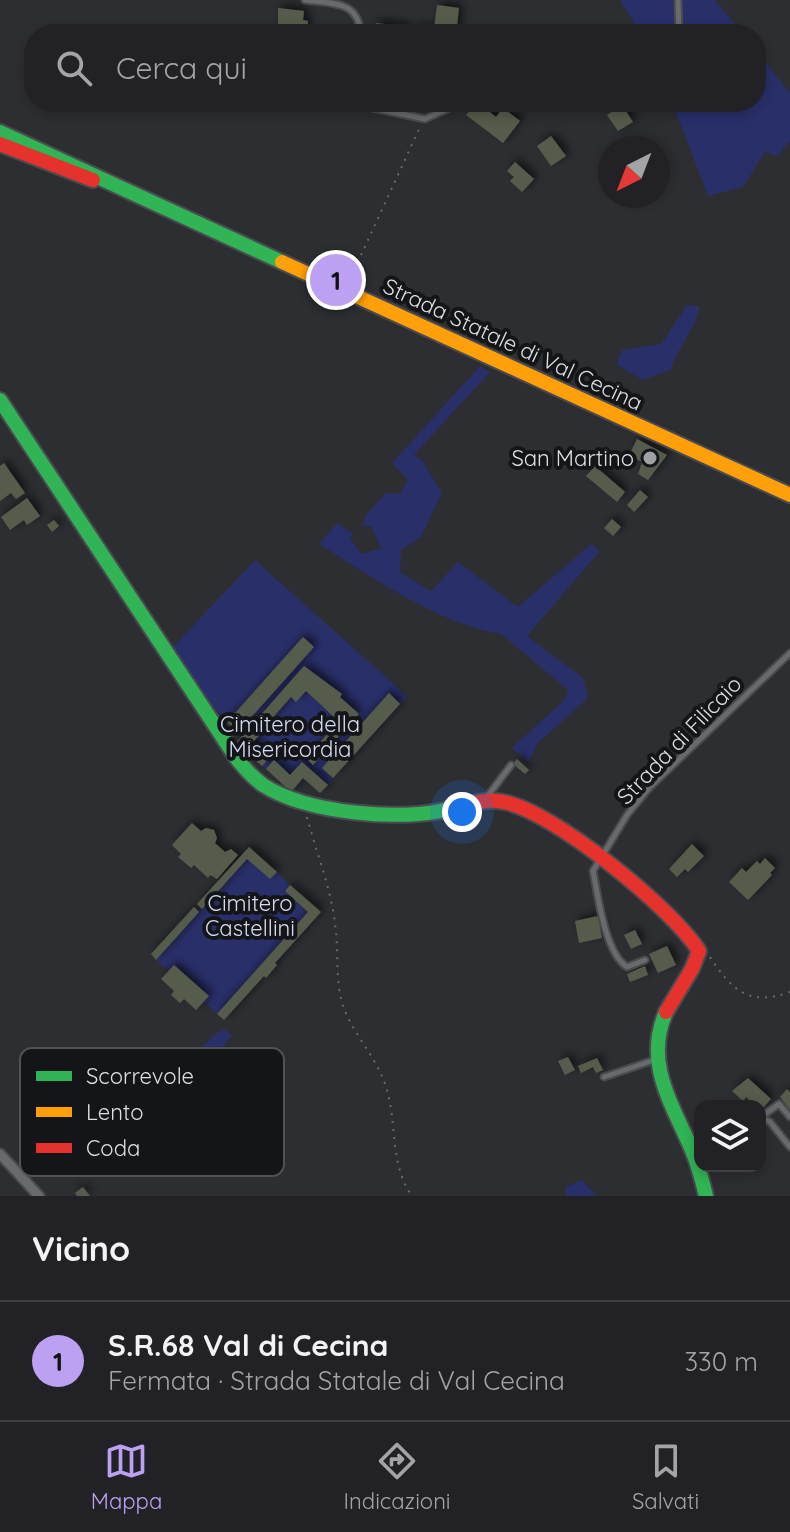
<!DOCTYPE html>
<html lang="it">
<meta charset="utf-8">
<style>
body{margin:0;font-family:Quicksand,sans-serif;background:#2a2a2e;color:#f1f3f6}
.controls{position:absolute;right:24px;bottom:24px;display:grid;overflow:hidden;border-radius:16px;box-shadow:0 4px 12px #0003}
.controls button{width:72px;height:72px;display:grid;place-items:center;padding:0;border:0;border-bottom:2px solid #3f3f43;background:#222226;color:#f1f3f6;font:40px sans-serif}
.compass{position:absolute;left:598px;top:136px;width:72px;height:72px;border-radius:50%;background:#222226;box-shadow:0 4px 12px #0003;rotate:222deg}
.you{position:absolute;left:462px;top:812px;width:28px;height:28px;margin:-20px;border:6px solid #fff;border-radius:50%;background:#1a73e8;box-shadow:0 0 0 12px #1a73e833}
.badge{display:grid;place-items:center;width:52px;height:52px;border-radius:50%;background:#bca0f2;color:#111;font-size:26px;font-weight:700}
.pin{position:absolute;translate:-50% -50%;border:4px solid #fff;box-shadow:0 2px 8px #0006}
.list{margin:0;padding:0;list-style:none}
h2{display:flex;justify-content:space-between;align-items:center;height:104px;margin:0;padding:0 32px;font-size:34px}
h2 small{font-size:26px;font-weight:400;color:#a2a4a7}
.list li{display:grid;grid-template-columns:52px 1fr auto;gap:24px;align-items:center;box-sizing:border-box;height:120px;padding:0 32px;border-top:2px solid #3f3f43}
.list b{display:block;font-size:30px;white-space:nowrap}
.list p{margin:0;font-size:26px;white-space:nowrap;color:#a2a4a7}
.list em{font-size:26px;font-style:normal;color:#a2a4a7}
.icon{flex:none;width:44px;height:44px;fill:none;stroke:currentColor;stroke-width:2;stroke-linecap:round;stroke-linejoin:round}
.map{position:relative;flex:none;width:790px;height:1196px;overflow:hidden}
.search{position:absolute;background:#222226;box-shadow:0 4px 12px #0003;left:24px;right:24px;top:24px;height:88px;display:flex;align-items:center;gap:20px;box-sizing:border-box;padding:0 28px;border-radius:32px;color:#a2a4a7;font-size:30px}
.sheet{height:224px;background:#222226}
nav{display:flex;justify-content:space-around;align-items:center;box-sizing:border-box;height:112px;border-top:2px solid #3f3f43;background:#222226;font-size:22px;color:#a2a4a7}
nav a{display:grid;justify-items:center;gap:4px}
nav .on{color:#bca0f2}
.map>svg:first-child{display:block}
.green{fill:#292f69;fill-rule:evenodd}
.building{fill:#575c4c;filter:url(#shadow)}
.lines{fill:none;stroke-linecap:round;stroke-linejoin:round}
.lane-casing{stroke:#4a4b4e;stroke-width:9}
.street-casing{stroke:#4a4b4e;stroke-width:13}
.fast-casing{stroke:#4a4b4e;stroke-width:18}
.slow-casing{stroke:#4a4b4e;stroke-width:18}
.jam-casing{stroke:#4a4b4e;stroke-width:18}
.path{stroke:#696a6d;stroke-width:2;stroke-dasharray:2 6;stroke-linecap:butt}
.lane{stroke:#686a6d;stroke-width:5}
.street{stroke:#686a6d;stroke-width:9}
.fast{stroke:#30b455;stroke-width:14}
.slow{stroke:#ff9f0a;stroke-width:14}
.jam{stroke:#e5322d;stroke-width:14}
.poi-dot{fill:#a0a1a5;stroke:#141518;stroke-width:3}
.labels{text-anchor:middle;stroke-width:8;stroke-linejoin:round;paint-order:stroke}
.street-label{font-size:22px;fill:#dedfe3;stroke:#141518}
.poi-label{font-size:22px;fill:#dedfe3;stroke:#141518;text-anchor:end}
.park-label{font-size:22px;fill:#d6dcf2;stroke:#141518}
.key{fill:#141518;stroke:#515255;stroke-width:2}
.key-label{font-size:22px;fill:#dedfe3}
</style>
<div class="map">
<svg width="790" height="1196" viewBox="0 0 790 1196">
<defs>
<filter id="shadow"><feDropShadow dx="4" dy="-4" stdDeviation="4" flood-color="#0009"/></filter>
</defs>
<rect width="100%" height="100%" fill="#2d2e32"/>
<g class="green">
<polygon points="620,0 715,0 743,34 641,34"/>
<polygon points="756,51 790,93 790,141 777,156 765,152 743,187 708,196 672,102 756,102"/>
<path d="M687,305L700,307C693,332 679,346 670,370L643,380L616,364L622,350L661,344Z"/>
<path d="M480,366L490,372L414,455L422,460L442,493L421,537L401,550L400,572L431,591L458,562L518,607L591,544L600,551L527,636L583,678L588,698L537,744L529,762L512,748L564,700L568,690L501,634C441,625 370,576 319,544L337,523L353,534L350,539L362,554L381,548L371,526L363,527L365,516L386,493L400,494L408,480L392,463Z"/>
<path d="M255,560L407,696L400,704L388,694L322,768L333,778L328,785L302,762L290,775L274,760L266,769L262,766L270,756L253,742L264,729L255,721L243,735L239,731L313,648L303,638L228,721L204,699L172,648ZM304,667L342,694L340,697L358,714L313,765L306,758L329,732L324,727L334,717L306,691L296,701L291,697L267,724L259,717Z"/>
<polygon points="247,859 270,879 277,872 290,885 285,891 308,912 217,1014 204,1001 209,996 175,965 169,971 156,960"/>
<polygon points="224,1029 232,1035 197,1080 102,1160 85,1153 153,1100 214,1035"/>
<polygon points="582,1180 597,1196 565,1196 566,1187"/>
</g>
<g class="building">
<polygon points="437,5 459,8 456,34 415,34 416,27 434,29"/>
<polygon points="278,8 304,11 303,20 308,21 307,34 278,34"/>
<polygon points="376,23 408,27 407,34 374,34"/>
<polygon points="477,102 496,117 503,108 520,121 503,143 466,115"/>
<polygon points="622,105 633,122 618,131 607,115"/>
<polygon points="551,136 566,156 551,166 537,146"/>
<polygon points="515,162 534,179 522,192 510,181 514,177 507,171"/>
<polygon points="637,439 667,455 648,480 638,474 642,462 629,455"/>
<polygon points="4,463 25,493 16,499 11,493 0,501 0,466"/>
<polygon points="595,466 625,492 617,502 586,476"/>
<polygon points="640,490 648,497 634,512 627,505"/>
<polygon points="27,498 40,516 27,525 24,520 10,530 1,517"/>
<polygon points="612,519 621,527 613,536 604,528"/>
<polygon points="54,520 59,526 52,532 47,525"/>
<polygon points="303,637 314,647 238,732 227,722"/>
<polygon points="304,666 342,694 340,697 359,714 313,765 306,758 329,732 324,727 334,717 306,691 296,702 291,697 267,724 259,717"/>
<polygon points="389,693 400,704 333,778 322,768"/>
<polygon points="255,721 265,729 253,742 270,757 262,766 236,743"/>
<polygon points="517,759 529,770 525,774 513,764"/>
<polygon points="274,760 290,775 302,762 328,785 320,793 303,778 291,792 266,769"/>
<polygon points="192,823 201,831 206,828 214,830 217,838 215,843 225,852 231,849 238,855 217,879 210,875 208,878 194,865 191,868 178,857 181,854 172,845"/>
<polygon points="692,844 704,856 688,872 685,869 677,877 669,869"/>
<polygon points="249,847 277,872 270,879 247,859 202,909 197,904"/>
<polygon points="765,858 775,868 770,873 772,875 748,900 729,882 742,868 746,872 757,861 760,864"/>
<polygon points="290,885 321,912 275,963 277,965 266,978 264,976 224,1020 217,1014 308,912 285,891"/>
<polygon points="194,907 199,912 156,960 151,954"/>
<polygon points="598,916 602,938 579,943 575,921"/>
<polygon points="635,930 642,944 631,949 624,935"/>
<polygon points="667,946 676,965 658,973 649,954"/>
<polygon points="174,965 209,996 196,1010 184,999 180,1003 171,995 174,991 161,979"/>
<polygon points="645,966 648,975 630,982 627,974"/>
<polygon points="568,1057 575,1070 565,1075 558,1061"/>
<polygon points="597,1058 603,1070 596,1073 593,1067 581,1073 578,1066"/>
<polygon points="748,1078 771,1099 760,1111 760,1106 756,1106 746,1097 743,1101 732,1091"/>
<polygon points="787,1089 790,1092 790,1110 780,1097"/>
<polygon points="83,1187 90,1196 77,1196 75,1193"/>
</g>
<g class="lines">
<defs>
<g id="lane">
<path d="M305,0C333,4 358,0 361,34"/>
<polyline points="678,0 679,34"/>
<polyline points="359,102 368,107 425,119 463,102"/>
<polyline points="487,797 511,765"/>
<path d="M645,960L627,967C605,953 598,896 593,871L627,815L650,787L790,653"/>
<polyline points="604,1077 657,1059"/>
<polyline points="761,1117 770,1122 790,1147"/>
<polyline points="761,1117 779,1104 790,1117"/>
</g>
<polyline id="street" points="0,1154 39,1196"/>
<g id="fast">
<polyline points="0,132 282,262"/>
<path d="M0,400L237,759C245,769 253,778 263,785C306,813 401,822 449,809"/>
<path d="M666,1012C644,1062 671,1102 691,1148C698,1163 702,1180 706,1196"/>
</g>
<polyline id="slow" points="282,262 790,495"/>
<g id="jam">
<polyline points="0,144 93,180"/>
<path d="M449,809C467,804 486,798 504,802C553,811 672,908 699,951L692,969L666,1012"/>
</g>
</defs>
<use href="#lane" class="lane-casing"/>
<use href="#street" class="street-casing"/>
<use href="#fast" class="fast-casing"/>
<use href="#slow" class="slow-casing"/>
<use href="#jam" class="jam-casing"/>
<g class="path">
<polyline points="351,277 420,127"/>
<path d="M307,817C316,852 331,888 335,924C339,951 335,976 342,1003C352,1034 378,1058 387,1090C397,1125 390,1166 412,1196"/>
<path d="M710,957C732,990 748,1007 790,992"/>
</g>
<use href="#lane" class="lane"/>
<use href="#street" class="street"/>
<use href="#fast" class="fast"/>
<use href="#slow" class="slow"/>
<use href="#jam" class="jam"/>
</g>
<circle class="poi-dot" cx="650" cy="458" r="8"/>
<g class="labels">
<g class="street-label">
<text transform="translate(513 344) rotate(25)" y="8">Strada Statale di Val Cecina</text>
<text transform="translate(679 740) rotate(-46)" y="8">Strada di Filicaio</text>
</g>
<g class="poi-label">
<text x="634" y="466">San Martino</text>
</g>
<g class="park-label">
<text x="290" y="732">Cimitero della<tspan x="290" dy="25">Misericordia</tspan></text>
<text x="250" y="911">Cimitero<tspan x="250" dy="25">Castellini</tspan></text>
</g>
</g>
<rect x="20" y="1048" width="264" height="128" rx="12" class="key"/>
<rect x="36" y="1071" width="36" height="10" fill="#30b455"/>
<rect x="36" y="1107" width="36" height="10" fill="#ff9f0a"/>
<rect x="36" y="1143" width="36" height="10" fill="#e5322d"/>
<g class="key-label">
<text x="86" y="1084">Scorrevole</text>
<text x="86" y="1120">Lento</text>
<text x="86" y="1156">Coda</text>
</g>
</svg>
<div class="controls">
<button><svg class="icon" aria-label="layers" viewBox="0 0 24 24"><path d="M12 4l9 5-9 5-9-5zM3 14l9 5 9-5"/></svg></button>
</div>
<svg class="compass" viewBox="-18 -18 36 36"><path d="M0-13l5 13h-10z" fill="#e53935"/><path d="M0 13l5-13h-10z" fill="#a2a4a7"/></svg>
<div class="you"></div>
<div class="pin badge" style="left:336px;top:280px">1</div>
<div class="search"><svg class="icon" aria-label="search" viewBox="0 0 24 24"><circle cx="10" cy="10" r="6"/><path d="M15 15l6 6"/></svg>Cerca qui</div>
</div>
<section class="sheet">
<h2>Vicino<small></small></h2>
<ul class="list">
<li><span class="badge">1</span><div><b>S.R.68 Val di Cecina</b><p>Fermata · Strada Statale di Val Cecina</p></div><em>330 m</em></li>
</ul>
</section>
<nav>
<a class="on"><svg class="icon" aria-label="map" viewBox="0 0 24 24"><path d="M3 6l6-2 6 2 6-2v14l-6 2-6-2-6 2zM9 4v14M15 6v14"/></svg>Mappa</a>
<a><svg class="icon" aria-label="directions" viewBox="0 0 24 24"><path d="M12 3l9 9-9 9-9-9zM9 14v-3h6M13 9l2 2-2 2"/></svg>Indicazioni</a>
<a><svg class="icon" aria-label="saved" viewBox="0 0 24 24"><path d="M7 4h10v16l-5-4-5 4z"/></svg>Salvati</a>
</nav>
